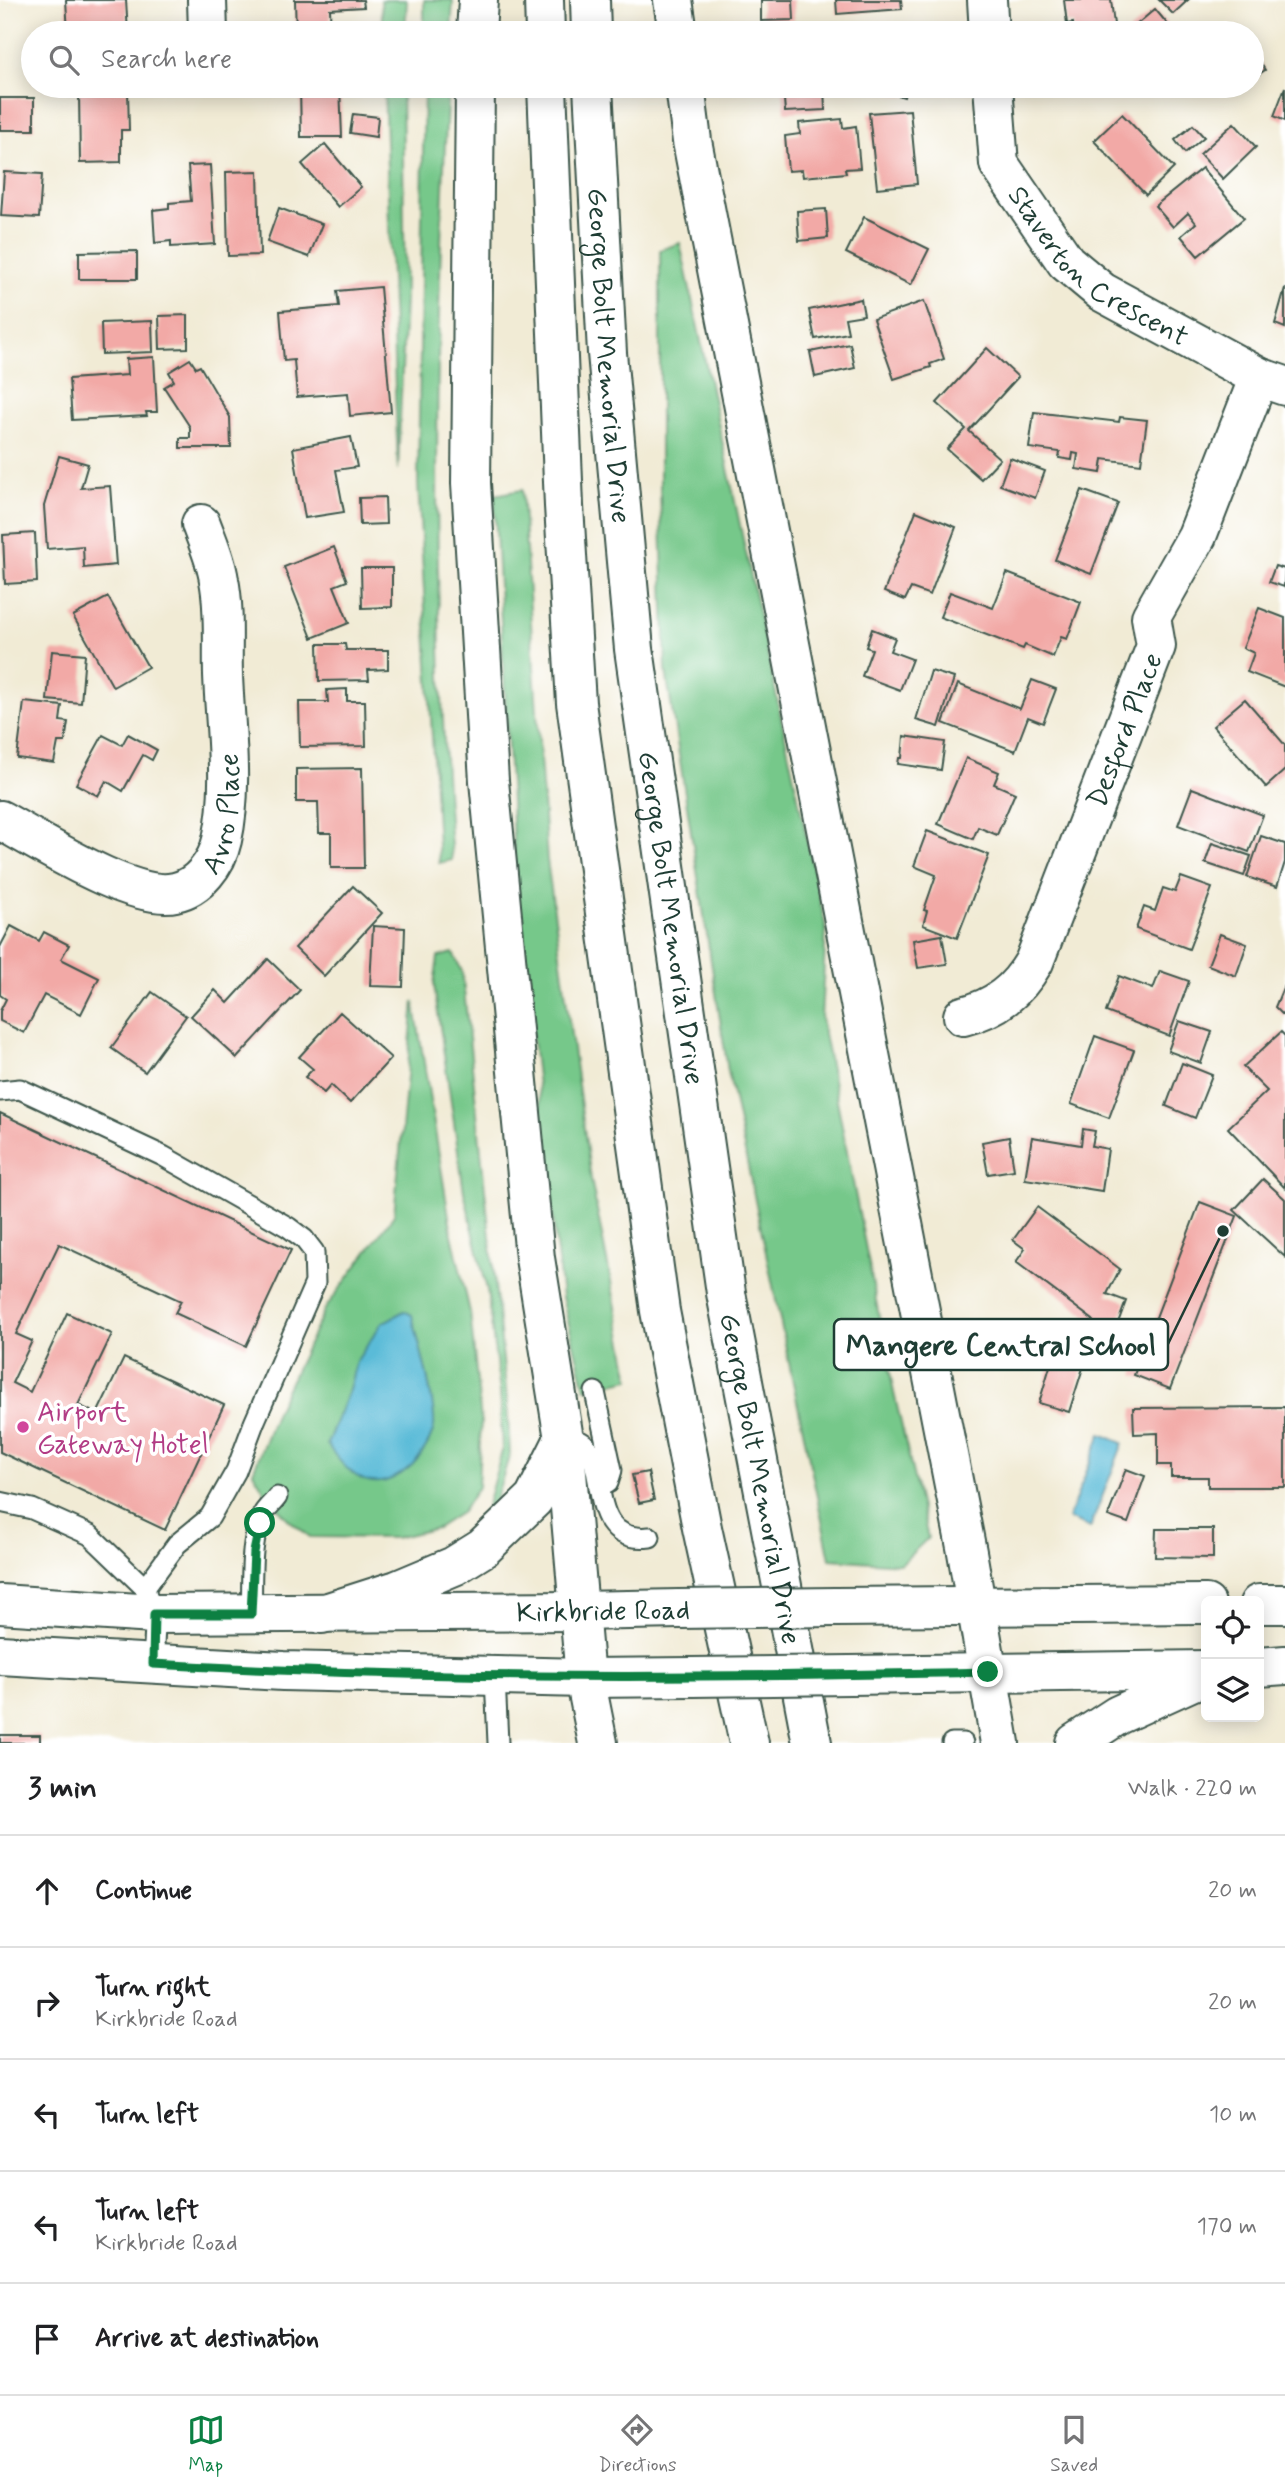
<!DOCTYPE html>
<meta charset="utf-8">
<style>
body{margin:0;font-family:Mynerve,sans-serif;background:#f6f6f6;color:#202124}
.controls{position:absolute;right:21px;bottom:21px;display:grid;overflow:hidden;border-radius:10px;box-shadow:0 4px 18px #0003}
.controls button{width:63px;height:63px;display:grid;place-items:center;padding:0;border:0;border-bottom:2px solid #e0e0e0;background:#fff;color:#202124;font:35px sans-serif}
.stop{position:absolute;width:21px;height:21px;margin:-16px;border:5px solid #0b8043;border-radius:50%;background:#fff}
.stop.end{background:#0b8043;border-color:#fff;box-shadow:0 2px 7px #0008}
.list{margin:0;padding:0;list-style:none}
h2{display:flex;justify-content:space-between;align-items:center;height:91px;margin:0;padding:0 28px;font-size:30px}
h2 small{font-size:23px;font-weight:400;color:#757577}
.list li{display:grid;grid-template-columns:46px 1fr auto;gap:21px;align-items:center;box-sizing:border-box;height:112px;padding:0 28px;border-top:2px solid #e0e0e0}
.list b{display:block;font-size:26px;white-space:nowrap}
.list p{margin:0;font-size:23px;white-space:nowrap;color:#757577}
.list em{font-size:23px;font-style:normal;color:#757577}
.icon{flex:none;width:38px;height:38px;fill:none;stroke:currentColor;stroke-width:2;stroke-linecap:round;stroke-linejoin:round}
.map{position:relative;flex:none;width:1285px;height:1743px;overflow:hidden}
.search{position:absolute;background:#fff;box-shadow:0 4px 18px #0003;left:21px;right:21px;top:21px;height:77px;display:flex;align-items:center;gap:18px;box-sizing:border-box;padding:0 24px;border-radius:38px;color:#757577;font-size:26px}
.sheet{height:651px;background:#fff}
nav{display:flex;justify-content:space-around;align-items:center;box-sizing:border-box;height:98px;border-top:2px solid #e0e0e0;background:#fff;font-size:19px;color:#757577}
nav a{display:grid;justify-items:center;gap:4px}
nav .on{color:#0b8043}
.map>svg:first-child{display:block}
.green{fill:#76c88a;stroke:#4a825f;stroke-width:2;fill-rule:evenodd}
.water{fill:#5abbd8;stroke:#3c7c86;stroke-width:2}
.building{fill:#f2a9a6}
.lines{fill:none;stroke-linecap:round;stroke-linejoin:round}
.lane-casing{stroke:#3e574c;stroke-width:23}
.street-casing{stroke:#3e574c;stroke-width:42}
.secondary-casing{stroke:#3e574c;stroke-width:42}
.primary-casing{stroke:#3e574c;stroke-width:42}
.highway-casing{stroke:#3e574c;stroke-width:42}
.lane{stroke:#fff;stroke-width:19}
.street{stroke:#fff;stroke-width:38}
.secondary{stroke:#fff;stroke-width:38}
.primary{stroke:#fff;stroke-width:38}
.highway{stroke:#fff;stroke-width:38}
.primary-bridge-casing{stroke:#3e574c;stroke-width:42;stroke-linecap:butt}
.primary-bridge{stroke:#fff;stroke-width:38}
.route{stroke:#0b8043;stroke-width:9}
.hotel-dot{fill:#d1479c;stroke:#fff;stroke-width:2.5}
.labels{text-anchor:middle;stroke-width:7;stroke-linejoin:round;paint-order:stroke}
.street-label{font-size:28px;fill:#1f3d34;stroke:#fff}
.hotel-label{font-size:28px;fill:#b23c85;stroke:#fff;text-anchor:start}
.leader{fill:none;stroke:#1f3d34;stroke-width:2.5}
.callout-dot{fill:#1f3d34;stroke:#fff;stroke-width:2.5}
.callout{fill:#fff;stroke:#1f3d34;stroke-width:2.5}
.callout-label{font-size:30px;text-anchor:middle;font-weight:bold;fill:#1f3d34}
</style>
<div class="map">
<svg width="1285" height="1743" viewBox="0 0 1285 1743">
<rect width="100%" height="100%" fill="#fff"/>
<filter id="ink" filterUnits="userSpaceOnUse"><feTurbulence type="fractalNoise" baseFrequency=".0143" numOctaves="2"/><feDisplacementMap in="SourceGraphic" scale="14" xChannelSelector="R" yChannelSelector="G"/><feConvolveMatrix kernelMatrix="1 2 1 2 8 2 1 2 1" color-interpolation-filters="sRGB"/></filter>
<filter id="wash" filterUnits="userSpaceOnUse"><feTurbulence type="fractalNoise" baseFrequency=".00686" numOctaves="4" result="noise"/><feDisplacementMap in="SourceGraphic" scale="28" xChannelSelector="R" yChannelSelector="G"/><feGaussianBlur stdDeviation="1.57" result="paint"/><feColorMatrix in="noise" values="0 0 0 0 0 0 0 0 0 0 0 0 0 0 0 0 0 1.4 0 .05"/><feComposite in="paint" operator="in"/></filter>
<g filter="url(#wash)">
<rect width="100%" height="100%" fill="#f1ebd5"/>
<g class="green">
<polygon points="381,0 407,0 405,33 383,33"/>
<polygon points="424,0 453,0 451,33 424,33"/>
<polygon points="384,86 402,86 405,298 398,470"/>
<path d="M424,86H448C434,343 431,602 452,860L439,863L418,483Z"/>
<polygon points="680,243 826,929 821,1018 894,1393 928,1538 901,1564 830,1559 728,1071 666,671 660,490 660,250"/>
<polygon points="522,490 547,860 591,1179 630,1379 585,1389 562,1297 516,893 494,495"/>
<polygon points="453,953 462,971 507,1398 510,1454 491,1514 485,1512 502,1451 500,1393 487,1290 464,1192 434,985 438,957"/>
<path d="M414,1001L452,1235L470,1312L481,1421L478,1487L462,1512L437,1528L395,1538L310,1537L288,1519L268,1497L253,1472L277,1409L325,1309L394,1215ZM411,1315L434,1427L327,1444L349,1390L356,1362Z"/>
</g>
<g class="water">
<path d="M404,1311L412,1315C418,1339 436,1403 434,1426C432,1439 422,1455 413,1464C377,1498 352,1481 327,1444L349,1390L356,1362L382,1323Z"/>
<polygon points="1101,1434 1123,1443 1090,1528 1068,1519"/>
</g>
<g id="blocks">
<g class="building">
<polygon points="66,0 126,0 128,33 68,33"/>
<polygon points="295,0 363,0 364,7 330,9 331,33 296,33"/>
<polygon points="761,0 793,0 794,20 761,21"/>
<polygon points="836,0 901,0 902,9 837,14"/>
<polygon points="1064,0 1111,0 1115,33 1074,33 1073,23 1067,24"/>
<polygon points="1159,0 1188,0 1173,14"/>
<polygon points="1155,9 1175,33 1131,33 1129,31"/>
<polygon points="1252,50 1265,70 1252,79"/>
<polygon points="300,86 340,86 342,137 301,137"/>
<polygon points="783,86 824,86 825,110 785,112"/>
<polygon points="868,86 907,86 904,97"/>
<polygon points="1285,87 1285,121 1274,116"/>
<polygon points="128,91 129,130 121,130 121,162 80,163 79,92"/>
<rect x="0" y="98" width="34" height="32"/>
<polygon points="910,110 917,184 877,188 869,113"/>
<polygon points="353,114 378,117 376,137 350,133"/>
<polygon points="1122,114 1174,168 1146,195 1094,141"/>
<polygon points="842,119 843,128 856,126 860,168 845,169 846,173 803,177 802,170 788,171 785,136 800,134 799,123"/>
<polygon points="1234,123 1256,147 1223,179 1200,154"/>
<polygon points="1193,125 1204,137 1185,153 1175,140"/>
<polygon points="325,144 361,187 338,207 302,164"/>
<polygon points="210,165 215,244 171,247 171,241 155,243 153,210 169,208 169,203 191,201 188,166"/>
<polygon points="1202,168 1244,218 1198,256 1181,236 1196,223 1188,213 1173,227 1155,206"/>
<polygon points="258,171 260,255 228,256 226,172"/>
<polygon points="4,172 42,174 39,218 1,216"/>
<polygon points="279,208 322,224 309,257 267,242"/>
<polygon points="826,209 828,238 799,241 797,211"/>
<polygon points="864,217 929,249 911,285 846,253"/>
<polygon points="137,251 137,279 79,279 79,252"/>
<polygon points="380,287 391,412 350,416 348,393 297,397 294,360 284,361 280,311 339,306 337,291"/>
<polygon points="1285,288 1285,328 1275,324"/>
<polygon points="861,299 864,315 845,318 848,333 815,339 809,310"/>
<polygon points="924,301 944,359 930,364 931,367 894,379 873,319"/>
<polygon points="188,315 188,348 160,349 159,316"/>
<polygon points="152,321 153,352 102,354 101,323"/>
<polygon points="850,344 855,368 815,377 810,352"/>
<polygon points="987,348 1018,377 969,431 1000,459 981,479 947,449 966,429 937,403"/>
<polygon points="154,357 157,412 146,412 147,416 72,420 69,379 127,375 126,359"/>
<polygon points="190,359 196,368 200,366 230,417 231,448 180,448 180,438 190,438 190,427 164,387 174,381 169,372"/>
<polygon points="1034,412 1119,422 1120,417 1147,420 1141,464 1103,459 1101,473 1076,469 1078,454 1073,453 1072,460 1059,458 1060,452 1029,448"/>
<polygon points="351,437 357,467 336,470 344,512 305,518 293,448"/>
<polygon points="59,456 88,464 81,488 110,486 116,565 84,568 83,546 47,549 44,506"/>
<polygon points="1010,458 1045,471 1035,498 1000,485"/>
<polygon points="1082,490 1118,503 1091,574 1055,560"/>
<polygon points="385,497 386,524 360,525 359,498"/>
<polygon points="916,511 956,527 930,595 911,588 905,600 884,592"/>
<polygon points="35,533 37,582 5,584 3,535"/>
<polygon points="334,547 347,581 334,586 349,623 312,638 284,567"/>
<polygon points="1275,566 1285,569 1284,587 1269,582"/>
<polygon points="361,568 392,568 392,607 362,608"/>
<polygon points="1007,573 1081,602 1067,639 1061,637 1053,657 1025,645 1023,649 940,617 950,592 993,608"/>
<polygon points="108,597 148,667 113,687 73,616"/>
<polygon points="1259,608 1285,618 1285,687 1247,672 1254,653 1243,648"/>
<polygon points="872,629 895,638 890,651 912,659 900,690 862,676 872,649 866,647"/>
<polygon points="318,644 345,644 346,650 388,650 388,669 368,670 369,680 319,681"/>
<polygon points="52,651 85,654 81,703 47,700"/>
<polygon points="931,671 954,678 939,727 916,720"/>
<polygon points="1032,680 1056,689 1043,723 1028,717 1015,751 943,723 958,684 1020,709"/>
<polygon points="347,689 347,701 365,701 366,746 300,747 299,702 328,702 327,690"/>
<polygon points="1245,699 1285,745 1285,770 1266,787 1213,726"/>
<polygon points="24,702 62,706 60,721 68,722 65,742 58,742 54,763 17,758"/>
<polygon points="128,734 157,750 152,760 143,755 123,791 106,781 98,796 76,784 103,735 122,745"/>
<polygon points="904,736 945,742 941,770 898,764 899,758 902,758"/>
<polygon points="966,758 999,772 994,784 1015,793 997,835 978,827 973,839 938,824"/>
<polygon points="362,768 364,868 331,868 331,833 319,833 318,802 296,802 296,769"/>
<polygon points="1192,788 1263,815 1249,852 1178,825"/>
<polygon points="927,831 989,855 957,938 923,925 927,911 924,910 936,875 914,866"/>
<polygon points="1261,836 1285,844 1285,862 1277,887 1247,877"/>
<polygon points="1212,843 1251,856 1244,876 1205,863"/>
<polygon points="1181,877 1212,888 1189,949 1136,929 1144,907 1155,911 1163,888 1175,892"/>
<polygon points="353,886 382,913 324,976 295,948"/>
<polygon points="11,926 39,941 44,932 69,945 61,959 99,978 81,1014 44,995 24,1033 0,1021 0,1011 6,999 0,995 0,947"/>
<polygon points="373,926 405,928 403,987 370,986"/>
<polygon points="1220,934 1247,944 1236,976 1208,965"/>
<polygon points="942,935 947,964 918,968 913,940"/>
<polygon points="268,959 300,990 237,1058 191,1016 215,990 228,1003"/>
<polygon points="1160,971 1189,981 1169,1036 1106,1012 1119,976 1153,989"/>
<polygon points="1285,983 1285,1017 1275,1007"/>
<polygon points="152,992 186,1016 145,1072 111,1048"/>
<polygon points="340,1012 391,1058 350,1103 331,1085 324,1093 305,1077 313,1069 299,1057"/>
<polygon points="1179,1021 1212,1032 1201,1063 1168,1051"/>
<polygon points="1281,1032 1285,1036 1285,1188 1228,1128 1267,1091 1243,1067"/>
<polygon points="1095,1036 1134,1050 1109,1118 1071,1104"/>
<polygon points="1182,1063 1212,1075 1195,1118 1166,1106"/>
<polygon points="0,1113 291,1250 246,1346 175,1313 181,1301 59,1244 16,1334 32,1341 12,1383 30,1392 67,1313 112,1334 78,1405 97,1414 124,1358 224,1405 165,1530 0,1452"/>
<polygon points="1083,1129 1095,1131 1092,1146 1108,1149 1102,1191 1025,1179 1032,1137 1081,1145"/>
<polygon points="1009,1137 1014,1170 988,1174 982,1142"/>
<polygon points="1263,1179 1285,1199 1285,1257 1234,1210"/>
<polygon points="1200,1202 1237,1216 1170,1389 1134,1375"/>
<polygon points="1037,1207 1120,1269 1107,1294 1126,1301 1112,1339 1090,1331 1093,1320 1016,1262 1025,1249 1013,1240"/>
<polygon points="1057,1343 1088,1352 1069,1412 1039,1403"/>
<polygon points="1285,1407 1285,1487 1208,1487 1208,1477 1171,1477 1171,1465 1158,1465 1158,1433 1134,1434 1133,1408"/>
<polygon points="1126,1469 1145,1476 1128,1523 1108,1516"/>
<polygon points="648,1472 654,1500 639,1503 632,1475"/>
<polygon points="1156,1529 1213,1529 1213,1558 1155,1557"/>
<rect x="0" y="1735" width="40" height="8"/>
</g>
</g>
</g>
<g filter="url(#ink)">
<use href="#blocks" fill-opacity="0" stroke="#3e574c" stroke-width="2"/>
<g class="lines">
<defs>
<g id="lane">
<polyline points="0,1091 20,1089 163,1156 288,1227 304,1239 314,1252 315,1283 254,1423 236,1471 210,1517 177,1544 145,1588"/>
<polyline points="595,1392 612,1470 608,1483 599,1488"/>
<path d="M564,1439C621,1432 573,1546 650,1537"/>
<polyline points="0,1502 32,1509 90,1535 145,1588 155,1626 153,1664"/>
<path d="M251,1614C253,1584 248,1542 263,1514C266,1508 273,1503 277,1497"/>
<polyline points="495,1677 498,1743"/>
<polyline points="952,1743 963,1743"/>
</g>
<g id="street">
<polyline points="207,0 208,33"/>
<polyline points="987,0 989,33"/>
<path id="s1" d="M993,86L999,164L1066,262L1102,292L1259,377L1285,386"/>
<path id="s2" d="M0,820C39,841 133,902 175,892C199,887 217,863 222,840C234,787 225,729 223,675C222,644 225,610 219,580C216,560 208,543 201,524"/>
<path id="s3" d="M963,1016C996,1008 1017,991 1034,962L1156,646L1151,617L1197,536L1259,377"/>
</g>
<g id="secondary">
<polyline points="0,1604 154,1614 578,1611"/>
<polyline points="0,1655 283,1671 585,1678"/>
</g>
<g id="primary">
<polyline points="1259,1604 1285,1604"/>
<polyline points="835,1607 1206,1604"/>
<polyline points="578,1611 679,1609"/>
<polyline points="1259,1667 1285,1665"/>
<polyline points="850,1675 1206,1670"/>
<polyline points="585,1678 692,1677"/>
</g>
<g id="highway">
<polyline points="544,0 545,33"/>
<polyline points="590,0 591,33"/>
<polyline points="673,0 678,33"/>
<polyline points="476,33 478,0"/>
<polyline points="475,86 471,483 489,781 535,1258 564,1439 585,1678 598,1743"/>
<polyline points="547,86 564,506 576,703 660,1311 702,1528 749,1743"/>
<path id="s4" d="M593,86L607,353L634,649L726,1293L812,1743"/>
<polyline points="685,86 692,141 967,1552 1000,1743"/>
<polyline points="322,1614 397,1590 454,1566 483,1548 534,1499 564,1439"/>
<polyline points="1075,1743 1118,1715 1206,1675"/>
</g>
</defs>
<use href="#lane" class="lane-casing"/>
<use href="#street" class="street-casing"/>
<use href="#secondary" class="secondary-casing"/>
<use href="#primary" class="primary-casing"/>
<use href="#highway" class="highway-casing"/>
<use href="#lane" class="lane"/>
<use href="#street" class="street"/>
<use href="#secondary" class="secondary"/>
<use href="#primary" class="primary"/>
<use href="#highway" class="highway"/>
<defs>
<g id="primary-bridge">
<polyline points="679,1609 835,1607"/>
<polyline points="692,1677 850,1675"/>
</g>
</defs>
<use href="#primary-bridge" class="primary-bridge-casing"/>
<use href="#primary-bridge" class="primary-bridge"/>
</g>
</g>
<g class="lines" filter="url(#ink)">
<path class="route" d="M260,1523L254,1552L251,1614H154L153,1664C431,1680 709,1678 988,1672"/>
</g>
<circle class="hotel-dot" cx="23" cy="1427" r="7"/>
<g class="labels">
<g class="street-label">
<text dy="10" stroke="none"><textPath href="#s1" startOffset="224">Staverton Crescent</textPath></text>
<text dy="10" stroke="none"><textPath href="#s4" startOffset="270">George Bolt Memorial Drive</textPath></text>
<text dy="10" stroke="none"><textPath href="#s3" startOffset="341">Desford Place</textPath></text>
<text dy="10" stroke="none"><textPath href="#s2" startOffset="292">Avro Place</textPath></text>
<text dy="10" stroke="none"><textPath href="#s4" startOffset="836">George Bolt Memorial Drive</textPath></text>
<text dy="10" stroke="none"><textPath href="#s4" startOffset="1404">George Bolt Memorial Drive</textPath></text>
<text transform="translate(603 1610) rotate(-1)" y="10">Kirkbride Road</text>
</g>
<g class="hotel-label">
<text x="37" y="1421">Airport<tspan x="37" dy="32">Gateway Hotel</tspan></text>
</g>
</g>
<path class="leader" d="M1223 1231L1168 1344"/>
<circle class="callout-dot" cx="1223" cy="1231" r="7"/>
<rect class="callout" x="834" y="1319" width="334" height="51" rx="7"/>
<g class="callout-label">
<text x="1001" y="1355">Mangere Central School</text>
</g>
</svg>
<div class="controls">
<button><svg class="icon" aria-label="locate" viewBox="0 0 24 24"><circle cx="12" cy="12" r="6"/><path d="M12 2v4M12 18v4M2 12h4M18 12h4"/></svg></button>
<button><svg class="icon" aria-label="layers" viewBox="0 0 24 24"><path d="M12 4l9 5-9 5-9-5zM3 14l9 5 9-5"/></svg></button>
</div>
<div class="stop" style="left:260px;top:1523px"></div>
<div class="stop end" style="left:988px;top:1672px"></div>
<div class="search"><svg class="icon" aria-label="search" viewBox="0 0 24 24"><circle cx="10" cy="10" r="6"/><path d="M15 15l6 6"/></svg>Search here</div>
</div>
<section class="sheet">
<h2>3 min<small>Walk · 220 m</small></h2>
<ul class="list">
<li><svg class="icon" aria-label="ahead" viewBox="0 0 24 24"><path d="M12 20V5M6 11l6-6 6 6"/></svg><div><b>Continue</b></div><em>20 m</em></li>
<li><svg class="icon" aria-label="right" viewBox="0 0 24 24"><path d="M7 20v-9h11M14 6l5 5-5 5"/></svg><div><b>Turn right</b><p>Kirkbride Road</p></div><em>20 m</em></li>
<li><svg class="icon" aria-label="left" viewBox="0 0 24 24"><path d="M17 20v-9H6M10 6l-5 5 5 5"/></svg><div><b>Turn left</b></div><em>10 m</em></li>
<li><svg class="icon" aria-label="left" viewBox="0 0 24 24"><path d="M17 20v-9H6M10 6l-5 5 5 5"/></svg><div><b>Turn left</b><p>Kirkbride Road</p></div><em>170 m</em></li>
<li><svg class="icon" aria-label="arrive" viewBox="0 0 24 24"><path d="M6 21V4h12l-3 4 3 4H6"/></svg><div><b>Arrive at destination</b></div></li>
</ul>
</section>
<nav>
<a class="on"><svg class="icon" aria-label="map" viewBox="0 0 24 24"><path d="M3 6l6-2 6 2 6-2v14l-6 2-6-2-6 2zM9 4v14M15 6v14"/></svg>Map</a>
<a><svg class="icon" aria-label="directions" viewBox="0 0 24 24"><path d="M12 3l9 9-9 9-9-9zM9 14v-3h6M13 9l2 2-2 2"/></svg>Directions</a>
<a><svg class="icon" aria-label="saved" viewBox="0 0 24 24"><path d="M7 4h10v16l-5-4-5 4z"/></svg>Saved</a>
</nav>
